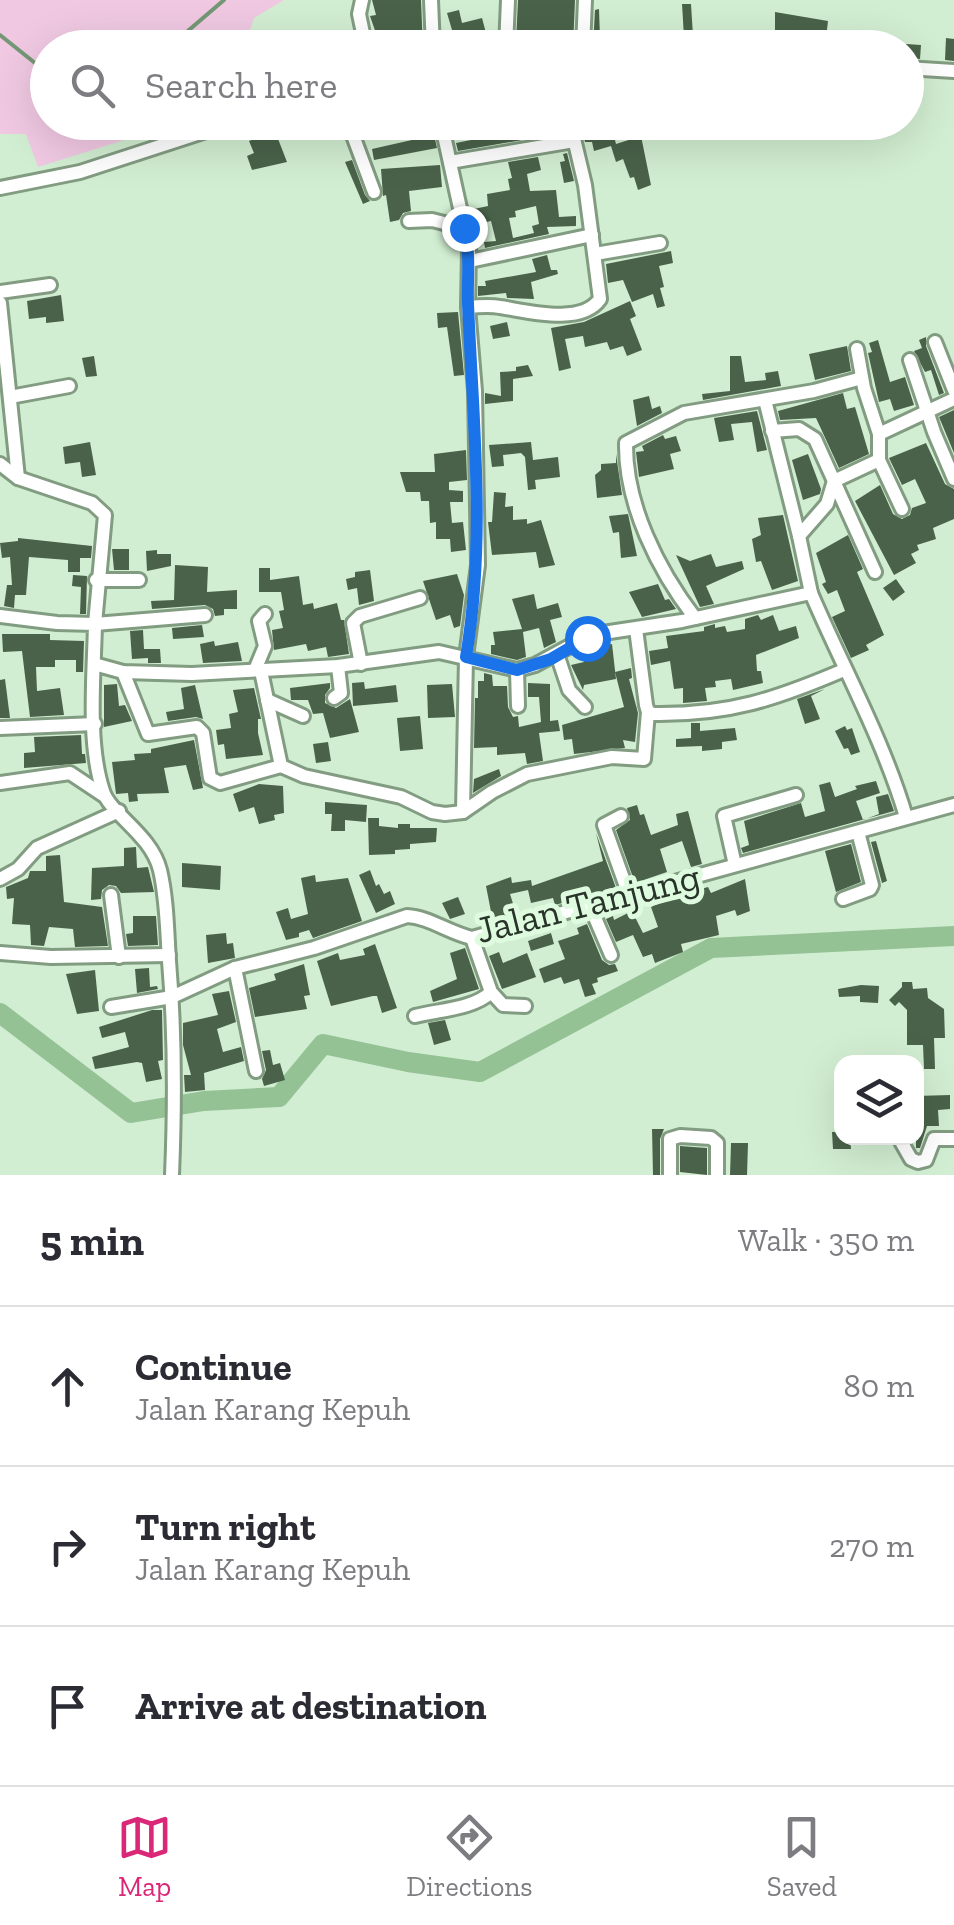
<!DOCTYPE html>
<meta charset="utf-8">
<style>
body{margin:0;font-family:"Zilla Slab",serif;background:#f2f2f3;color:#2b2b33}
.controls{position:absolute;right:30px;bottom:30px;display:grid;overflow:hidden;border-radius:20px;box-shadow:0 10px 40px #0002}
.controls button{width:90px;height:90px;display:grid;place-items:center;padding:0;border:0;border-bottom:2px solid #e1e1e2;background:#fff;color:#2b2b33;font:50px sans-serif}
.stop{position:absolute;width:30px;height:30px;margin:-22px;border:8px solid #1a73e8;border-radius:50%;background:#fff}
.stop.end{background:#1a73e8;border-color:#fff;box-shadow:0 2px 10px #0008}
.list{margin:0;padding:0;list-style:none}
h2{display:flex;justify-content:space-between;align-items:center;height:130px;margin:0;padding:0 40px;font-size:42px}
h2 small{font-size:32px;font-weight:400;color:#7c7c81}
.list li{display:grid;grid-template-columns:65px 1fr auto;gap:30px;align-items:center;box-sizing:border-box;height:160px;padding:0 40px;border-top:2px solid #e1e1e2}
.list b{display:block;font-size:38px;white-space:nowrap}
.list p{margin:0;font-size:32px;white-space:nowrap;color:#7c7c81}
.list em{font-size:32px;font-style:normal;color:#7c7c81}
.icon{flex:none;width:55px;height:55px;fill:none;stroke:currentColor;stroke-width:2;stroke-linecap:round;stroke-linejoin:round}
.map{position:relative;flex:none;width:954px;height:1175px;overflow:hidden}
.search{position:absolute;background:#fff;box-shadow:0 10px 40px #0002;left:30px;right:30px;top:30px;height:110px;display:flex;align-items:center;gap:25px;box-sizing:border-box;padding:0 35px;border-radius:55px;color:#7c7c81;font-size:38px}
.sheet{height:610px;background:#fff}
nav{display:flex;justify-content:space-around;align-items:center;box-sizing:border-box;height:140px;border-top:2px solid #e1e1e2;background:#fff;font-size:28px;color:#7c7c81}
nav a{display:grid;justify-items:center;gap:5px}
nav .on{color:#db2777}
.map>svg:first-child{display:block}
.green{fill:#f0c8e2}
.lines{fill:none;stroke-linecap:round;stroke-linejoin:round}
.stream{stroke:#749775;stroke-width:4}
.river{stroke:#94c295;stroke-width:20}
.building{fill:#4a624a;fill-rule:evenodd}
.minor-casing{stroke:#829c82;stroke-width:18}
.minor{stroke:#fff;stroke-width:12}
.route{stroke:#1a73e8;stroke-width:12}
.labels{text-anchor:middle;stroke-width:10;stroke-linejoin:round;paint-order:stroke}
.street-label{font-size:38px;fill:#283329;stroke:#dffbdf}
</style>
<div class="map">
<svg width="954" height="1175" viewBox="0 0 954 1175">
<rect width="100%" height="100%" fill="#d2eed2"/>
<polygon class="green" points="0,0 284,0 254,18 244,47 48,48 48,122 146,123 150,132 38,167 26,134 0,134"/>
<g class="lines">
<g class="stream">
<polyline points="0,35 40,67 48,69"/>
<polyline points="168,48 224,0"/>
</g>
<polyline class="river" points="0,1013 131,1113 204,1101 279,1097 323,1044 408,1062 480,1072 711,948 954,936"/>
</g>
<g class="building">
<polygon points="372,0 421,0 423,48 415,48 415,44 381,48 370,16 376,15"/>
<polygon points="518,0 575,0 573,48 539,48 538,42 516,42"/>
<polygon points="682,4 691,4 693,36 684,37"/>
<polygon points="599,9 600,38 613,37 614,48 593,47 595,10"/>
<polygon points="459,10 462,23 482,18 486,33 494,31 496,39 460,48 443,48 442,31 452,30 447,13"/>
<polygon points="775,12 828,21 825,47 798,48 798,43 775,41"/>
<polygon points="946,38 954,39 954,61 945,60"/>
<polygon points="906,44 921,45 920,59 906,58"/>
<polygon points="907,86 920,87 918,110 906,109"/>
<polygon points="473,122 560,122 561,128 539,133 540,137 458,151 456,143 476,139"/>
<polygon points="580,122 602,122 605,134 613,132 616,144 641,136 651,185 638,190 634,177 630,178 623,159 616,162 611,146 594,151 592,142 585,142"/>
<polygon points="275,131 287,162 252,170 247,156 254,153 249,141"/>
<polygon points="434,135 437,148 374,160 372,149"/>
<polygon points="567,153 574,181 564,183 560,162 565,161 563,154"/>
<path d="M538,157L541,170L527,174L530,191L556,190L559,217L576,216V226L547,227L549,234L485,248L484,242L496,241L491,221L477,224L474,209L488,206L487,194L510,190L508,179L512,178L508,162ZM536,206L539,224L532,226L534,233L513,238L509,218L516,217L515,211Z"/>
<polygon points="352,160 365,195 370,201 363,204 345,162"/>
<polygon points="440,165 442,187 409,191 411,211 403,213 399,220 390,222 386,195 383,196 381,169"/>
<polygon points="671,251 673,263 659,266 664,287 660,288 665,306 657,308 653,294 632,302 623,280 608,283 606,264"/>
<polygon points="547,255 551,270 557,270 558,274 531,282 534,299 507,298 506,293 478,296 478,286 486,286 485,281 536,272 532,259"/>
<polygon points="61,295 64,321 46,323 46,317 29,319 27,301"/>
<polygon points="630,301 636,316 630,319 642,350 627,356 623,346 610,350 607,342 585,347 583,336 565,339 571,368 559,371 551,328 584,322"/>
<polygon points="458,312 464,375 454,376 447,327 438,328 437,313"/>
<polygon points="507,322 510,336 493,339 490,326"/>
<polygon points="926,337 926,346 944,393 939,395 931,370 925,372 914,351 922,348 919,340"/>
<polygon points="878,340 890,382 905,377 914,405 894,411 890,399 879,402 868,353 872,352 869,343"/>
<polygon points="847,346 851,371 815,380 809,354"/>
<polygon points="94,356 97,376 86,377 82,358"/>
<polygon points="730,356 741,356 745,382 766,380 765,373 778,371 781,386 703,400 702,394 730,391"/>
<polygon points="528,365 533,376 513,379 513,401 485,404 485,393 501,396 500,372 516,371 516,367"/>
<polygon points="843,393 847,409 855,407 869,454 839,468 816,418 780,420 778,411"/>
<polygon points="649,396 652,409 660,406 662,413 637,426 633,400"/>
<polygon points="954,410 954,453 939,417"/>
<polygon points="757,411 767,450 757,452 752,422 731,424 734,440 719,442 714,418"/>
<polygon points="663,435 665,439 676,436 681,451 670,454 674,469 639,477 636,452 644,451 642,446"/>
<polygon points="90,442 96,475 82,477 80,462 65,464 63,447"/>
<polygon points="531,442 533,460 558,457 560,477 535,480 536,489 528,490 525,457 521,453 503,455 504,466 492,467 489,445"/>
<polygon points="926,443 945,484 954,489 954,519 933,528 936,539 917,545 919,550 911,554 916,563 894,575 855,501 880,485 893,514 902,519 910,515 912,508 926,503 915,479 902,485 889,458"/>
<polygon points="466,450 467,480 449,482 449,490 463,491 463,502 450,502 452,523 463,522 466,550 451,552 450,539 436,539 436,522 430,523 429,501 421,501 420,492 406,492 400,472 435,472 434,454"/>
<polygon points="616,454 622,495 597,498 595,475 601,470 601,464 616,463"/>
<polygon points="808,454 821,489 820,494 803,500 792,460"/>
<polygon points="494,492 506,493 505,507 513,506 513,520 527,519 527,524 541,520 555,565 539,568 536,552 492,555 488,522 492,522"/>
<polygon points="628,514 637,556 621,558 619,532 613,533 609,516"/>
<polygon points="783,515 798,581 772,590 761,561 756,562 752,539 761,535 758,518"/>
<polygon points="848,535 863,569 857,572 884,635 866,645 869,650 851,658 832,617 845,611 837,590 828,594 822,584 826,582 816,553"/>
<polygon points="18,538 92,546 91,558 80,558 80,572 68,572 68,560 29,557 26,595 15,595 14,608 4,606 7,585 12,585 10,557 2,558 0,543 18,541"/>
<polygon points="112,549 129,549 129,570 114,570"/>
<polygon points="157,550 157,554 171,554 171,566 147,571 146,551"/>
<polygon points="711,554 716,567 742,561 744,569 706,586 714,604 700,607 676,555 690,561"/>
<polygon points="175,565 208,567 207,592 237,590 237,609 224,609 224,615 215,616 213,609 205,605 152,609 151,601 174,600"/>
<polygon points="259,568 270,568 270,580 299,576 303,605 313,603 314,609 337,603 341,620 344,620 349,654 328,657 326,647 308,651 306,644 274,650 272,630 283,628 279,611 284,610 281,592 259,592"/>
<polygon points="370,570 374,601 359,605 357,588 348,590 346,579 355,577 355,572"/>
<polygon points="457,574 464,595 460,626 454,628 450,615 436,620 423,581"/>
<polygon points="73,575 87,576 86,614 80,614 81,587 72,586"/>
<polygon points="896,579 905,592 893,601 883,588"/>
<polygon points="658,584 665,600 669,599 676,609 642,617 629,592"/>
<polygon points="534,594 537,609 558,603 562,617 550,620 556,642 544,648 539,628 523,632 526,657 517,660 491,654 491,645 495,645 493,632 522,629 512,599"/>
<polygon points="758,615 761,620 773,615 779,631 796,626 799,638 756,655 757,671 761,671 763,683 733,690 731,679 715,681 716,687 705,688 707,701 683,703 683,688 674,689 670,661 651,665 649,651 668,648 666,636 704,631 704,627 715,624 715,628 725,626 727,632 745,629 745,619"/>
<polygon points="202,625 204,637 173,639 172,628"/>
<polygon points="143,630 144,649 160,649 161,663 148,663 148,658 132,659 130,631"/>
<polygon points="2,634 50,634 50,640 84,641 83,672 76,672 76,660 55,660 55,667 36,667 37,691 60,688 64,715 30,717 22,651 3,652"/>
<polygon points="214,641 215,646 238,642 242,661 203,663 200,644"/>
<polygon points="612,644 616,679 584,685 583,690 571,665 584,662 583,658 599,655 598,647"/>
<polygon points="631,668 632,678 629,679 638,713 635,742 623,740 625,748 574,754 572,739 564,740 562,725 624,707 615,672"/>
<polygon points="484,673 492,675 493,686 507,686 508,707 513,717 518,716 519,727 541,722 539,697 528,697 528,683 550,684 550,721 558,720 560,731 539,733 543,761 527,764 525,753 497,755 497,747 474,748 475,698 478,698 478,681 484,681"/>
<polygon points="5,679 10,718 0,718 0,680"/>
<polygon points="364,682 365,689 396,685 398,702 353,706 352,683"/>
<polygon points="330,683 330,688 325,695 325,703 336,708 350,699 359,732 330,738 323,713 313,714 308,700 291,700 290,688"/>
<polygon points="117,684 119,706 125,705 132,721 104,727 104,685"/>
<polygon points="452,684 455,717 428,718 427,685"/>
<polygon points="195,685 203,719 196,717 168,721 166,712 184,709 181,688"/>
<polygon points="254,688 261,719 258,719 258,733 263,755 226,759 224,744 218,745 216,730 231,728 229,714 238,712 233,690"/>
<polygon points="825,689 811,696 820,719 805,724 797,699"/>
<polygon points="420,716 423,749 400,751 397,718"/>
<polygon points="691,723 700,723 700,731 735,728 737,740 722,742 722,749 702,751 702,746 676,747 676,739 691,738"/>
<polygon points="845,726 847,730 852,728 860,752 851,755 848,748 844,749 835,731"/>
<polygon points="81,735 82,754 85,754 86,763 24,768 24,753 35,752 34,737"/>
<polygon points="194,740 203,788 193,790 186,765 164,768 169,793 137,794 138,801 129,802 128,793 116,794 112,762 135,760 134,754 151,753 151,749"/>
<polygon points="328,742 331,761 316,763 313,744"/>
<polygon points="499,769 501,776 473,793 474,779"/>
<polygon points="876,781 880,793 856,801 863,820 879,814 876,797 888,794 894,811 743,853 741,848 749,845 744,821 801,803 805,817 825,811 819,785 830,782 835,797 857,789 855,786"/>
<polygon points="259,784 283,786 284,813 274,815 275,820 259,824 254,807 239,812 233,794"/>
<polygon points="325,802 367,805 366,822 345,820 345,831 331,831 332,814 325,814"/>
<polygon points="637,805 640,815 644,814 651,835 678,825 676,814 688,811 702,864 691,867 682,841 660,849 667,872 635,883 616,830 630,820 627,808"/>
<polygon points="368,818 379,818 379,826 398,828 398,824 410,824 410,828 437,828 436,842 410,844 410,849 395,850 395,854 369,855"/>
<polygon points="596,833 616,888 555,905 553,898 531,903 528,890 510,894 516,913 493,922 486,886 511,877 512,883 531,880 532,886 603,861"/>
<polygon points="876,841 887,881 882,883 871,842"/>
<polygon points="851,844 861,882 836,892 825,851"/>
<polygon points="136,847 137,868 148,867 154,892 121,893 116,886 109,885 102,890 101,899 91,900 92,868 124,866 124,848"/>
<polygon points="60,855 64,902 102,907 108,946 75,947 73,929 49,927 44,946 31,945 30,925 12,924 14,898 7,899 6,887 28,878 30,871 46,871 46,856"/>
<polygon points="182,863 221,866 220,890 182,887"/>
<polygon points="370,870 376,886 379,884 384,894 390,891 395,904 376,913 359,875"/>
<polygon points="315,875 316,882 348,878 362,921 313,938 309,930 299,933 299,937 286,940 276,912 288,908 291,919 308,914 301,878"/>
<polygon points="745,879 750,911 737,916 735,910 716,916 719,935 681,944 683,952 655,963 652,954 643,957 633,935 616,942 606,919 613,916 614,920 632,911 643,933 658,927 651,907 658,904 657,902 708,887 711,893"/>
<polygon points="458,897 465,914 450,919 442,903"/>
<polygon points="133,916 156,916 158,945 128,946 126,934 133,933"/>
<polygon points="587,924 602,960 609,965 615,964 618,971 597,978 598,982 592,984 596,994 585,997 579,979 564,984 561,977 544,983 539,969 565,959 558,941 579,934 577,928"/>
<polygon points="226,933 227,944 233,943 235,958 208,963 206,935"/>
<polygon points="551,933 554,944 531,951 528,941"/>
<polygon points="375,944 397,1008 382,1013 377,996 373,996 331,1006 317,961 338,953 340,960 365,955 363,949"/>
<polygon points="465,948 479,989 433,1002 430,991 457,979 450,953"/>
<polygon points="499,952 503,963 527,953 536,977 502,989 489,956"/>
<polygon points="304,964 310,995 304,996 307,1009 255,1017 249,988 276,980 274,974"/>
<polygon points="149,968 150,987 157,986 158,989 137,993 135,969"/>
<polygon points="95,970 99,1011 77,1014 66,974"/>
<polygon points="902,982 912,982 913,989 927,988 928,998 944,1009 945,1038 934,1038 935,1069 924,1069 923,1045 907,1045 907,1010 899,1002 895,1006 889,1000 902,987"/>
<polygon points="861,985 879,986 878,1003 860,1002 860,996 839,997 838,989"/>
<polygon points="229,991 236,1022 217,1029 223,1052 241,1047 244,1061 204,1073 205,1090 185,1092 184,1075 191,1075 183,1045 183,1023 218,1015 212,994"/>
<polygon points="152,1010 162,1010 163,1060 158,1061 162,1079 146,1082 142,1063 137,1062 95,1069 92,1057 129,1047 125,1032 102,1038 99,1027"/>
<polygon points="445,1020 451,1040 434,1045 428,1023"/>
<polygon points="270,1050 273,1065 280,1063 285,1080 264,1086 262,1079 266,1070 262,1051"/>
<polygon points="950,1095 950,1109 938,1110 939,1126 927,1126 920,1148 916,1148 916,1096"/>
<polygon points="652,1129 664,1129 660,1139 660,1175 653,1175"/>
<polygon points="832,1132 842,1132 842,1138 850,1138 851,1149 833,1149"/>
<polygon points="731,1143 748,1143 747,1175 730,1175"/>
<polygon points="680,1146 707,1148 707,1175 680,1172"/>
</g>
<g class="lines">
<defs>
<g id="minor">
<polyline points="362,0 359,14 366,48"/>
<polyline points="431,0 433,48"/>
<polyline points="506,48 508,0"/>
<polyline points="583,48 585,0"/>
<polyline points="906,68 954,71"/>
<polyline points="348,122 374,192"/>
<polyline points="441,122 469,249 468,307 475,391 478,565 466,657 463,812"/>
<polyline points="450,162 574,141"/>
<polyline points="0,188 80,172 234,122"/>
<polyline points="409,221 432,220 464,228"/>
<polyline points="595,254 660,243"/>
<polyline points="470,261 592,235"/>
<polyline points="0,292 50,285"/>
<polyline points="0,303 18,478"/>
<path d="M468,307C479,306 490,305 500,307C527,311 581,326 600,299L585,185L570,122"/>
<polyline points="935,342 954,390"/>
<polyline points="857,349 864,388 879,434"/>
<polyline points="910,360 934,432 954,479"/>
<polyline points="10,397 69,386"/>
<polyline points="765,400 799,536"/>
<polyline points="772,431 799,429 815,439 875,572"/>
<polyline points="879,460 902,509"/>
<polyline points="0,464 18,478 92,503 105,515 95,624 205,615"/>
<polyline points="96,580 139,580"/>
<path d="M811,593C843,668 883,739 906,817"/>
<path d="M0,616L57,623L95,624C94,674 87,743 103,791C110,814 151,834 160,870C167,900 167,931 169,961C175,1033 175,1103 172,1175"/>
<path d="M695,618C658,570 625,504 626,443L684,413L814,391L862,378"/>
<path d="M636,629L646,705L648,712L654,714C729,715 776,699 844,670"/>
<polyline points="557,654 569,690 585,707"/>
<polyline points="94,664 123,672 192,674 338,666 439,652 517,670 535,665 570,646 603,633 682,621 811,593 799,536 827,504 834,481 879,460 879,434 954,399"/>
<polyline points="361,664 353,623 360,616 420,598"/>
<polyline points="255,670 265,646 259,621 265,614"/>
<polyline points="517,670 518,706"/>
<polyline points="261,671 281,766"/>
<polyline points="123,672 148,734 197,727 203,733 210,778 220,783 281,766 304,776 401,797 432,812 445,814 463,812 492,792 527,774 612,757 644,759 648,712"/>
<polyline points="334,698 341,693 338,666"/>
<polyline points="267,700 303,716"/>
<polyline points="0,728 95,724"/>
<polyline points="0,783 70,773 103,795"/>
<polyline points="621,816 604,825 629,895"/>
<polyline points="735,865 724,816 796,795"/>
<polyline points="0,879 18,869 37,848 119,811"/>
<polyline points="111,895 119,957"/>
<polyline points="843,899 870,889 872,885 858,832"/>
<polyline points="590,906 611,955"/>
<polyline points="472,938 491,992 503,1005 525,1006"/>
<polyline points="0,953 51,957 169,955"/>
<polyline points="235,968 256,1071"/>
<path d="M111,1007L172,997L235,968L314,948L407,916C429,917 449,933 472,938L954,805"/>
<path d="M415,1016C438,1010 474,1009 491,992"/>
<polyline points="899,1138 911,1159 918,1162 926,1160 934,1139 954,1139"/>
<polyline points="670,1175 670,1139 680,1136 711,1138 717,1143 717,1175"/>
</g>
</defs>
<use href="#minor" class="minor-casing"/>
<use href="#minor" class="minor"/>
</g>
<g class="lines">
<path class="route" d="M464,228C471,254 467,278 468,304C473,423 486,538 466,657L517,670L551,659L587,638"/>
</g>
<g class="labels">
<g class="street-label">
<text transform="translate(588 903) rotate(-14)" y="13">Jalan Tanjung</text>
</g>
</g>
</svg>
<div class="controls">
<button><svg class="icon" aria-label="layers" viewBox="0 0 24 24"><path d="M12 4l9 5-9 5-9-5zM3 14l9 5 9-5"/></svg></button>
</div>
<div class="stop" style="left:587px;top:638px"></div>
<div class="stop end" style="left:464px;top:228px"></div>
<div class="search"><svg class="icon" aria-label="search" viewBox="0 0 24 24"><circle cx="10" cy="10" r="6"/><path d="M15 15l6 6"/></svg>Search here</div>
</div>
<section class="sheet">
<h2>5 min<small>Walk · 350 m</small></h2>
<ul class="list">
<li><svg class="icon" aria-label="ahead" viewBox="0 0 24 24"><path d="M12 20V5M6 11l6-6 6 6"/></svg><div><b>Continue</b><p>Jalan Karang Kepuh</p></div><em>80 m</em></li>
<li><svg class="icon" aria-label="right" viewBox="0 0 24 24"><path d="M7 20v-9h11M14 6l5 5-5 5"/></svg><div><b>Turn right</b><p>Jalan Karang Kepuh</p></div><em>270 m</em></li>
<li><svg class="icon" aria-label="arrive" viewBox="0 0 24 24"><path d="M6 21V4h12l-3 4 3 4H6"/></svg><div><b>Arrive at destination</b></div></li>
</ul>
</section>
<nav>
<a class="on"><svg class="icon" aria-label="map" viewBox="0 0 24 24"><path d="M3 6l6-2 6 2 6-2v14l-6 2-6-2-6 2zM9 4v14M15 6v14"/></svg>Map</a>
<a><svg class="icon" aria-label="directions" viewBox="0 0 24 24"><path d="M12 3l9 9-9 9-9-9zM9 14v-3h6M13 9l2 2-2 2"/></svg>Directions</a>
<a><svg class="icon" aria-label="saved" viewBox="0 0 24 24"><path d="M7 4h10v16l-5-4-5 4z"/></svg>Saved</a>
</nav>
